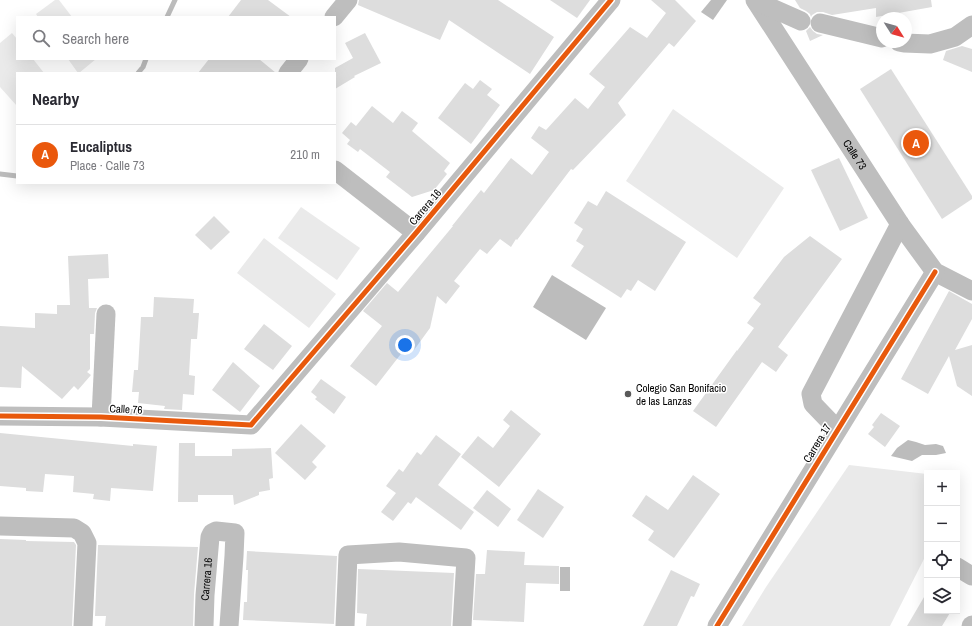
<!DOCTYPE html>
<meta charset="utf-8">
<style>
body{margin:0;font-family:"Archivo Narrow",sans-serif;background:#f2f2f3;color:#2b2b33}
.controls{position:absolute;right:12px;bottom:12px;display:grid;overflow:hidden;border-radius:0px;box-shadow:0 4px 16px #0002}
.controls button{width:36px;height:36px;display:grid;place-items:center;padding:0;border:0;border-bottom:1px solid #e1e1e2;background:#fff;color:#2b2b33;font:20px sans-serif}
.compass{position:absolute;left:876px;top:12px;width:36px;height:36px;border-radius:50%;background:#fff;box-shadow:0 4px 16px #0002;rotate:127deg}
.you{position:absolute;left:405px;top:345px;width:14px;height:14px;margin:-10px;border:3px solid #fff;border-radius:50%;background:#1a73e8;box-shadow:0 0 0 6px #1a73e833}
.badge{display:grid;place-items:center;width:26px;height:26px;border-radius:50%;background:#ea580c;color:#fff;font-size:13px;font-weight:700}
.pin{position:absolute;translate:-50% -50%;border:2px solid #fff;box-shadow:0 1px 4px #0006}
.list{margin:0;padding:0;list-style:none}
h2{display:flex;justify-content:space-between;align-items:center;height:52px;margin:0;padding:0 16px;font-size:17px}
h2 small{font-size:13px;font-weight:400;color:#7c7c81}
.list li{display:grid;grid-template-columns:26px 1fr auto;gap:12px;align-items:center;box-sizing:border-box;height:60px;padding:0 16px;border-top:1px solid #e1e1e2}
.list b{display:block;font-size:15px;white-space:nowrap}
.list p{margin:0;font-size:13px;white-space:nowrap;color:#7c7c81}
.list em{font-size:13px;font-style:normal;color:#7c7c81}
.icon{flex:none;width:22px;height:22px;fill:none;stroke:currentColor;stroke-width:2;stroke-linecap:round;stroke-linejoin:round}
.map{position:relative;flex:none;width:972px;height:626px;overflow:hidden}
.search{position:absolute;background:#fff;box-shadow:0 4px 16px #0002;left:16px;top:16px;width:320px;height:44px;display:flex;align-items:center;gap:10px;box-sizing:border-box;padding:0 14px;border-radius:0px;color:#7c7c81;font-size:15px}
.panel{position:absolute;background:#fff;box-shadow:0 4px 16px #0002;left:16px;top:72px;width:320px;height:112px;border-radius:0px}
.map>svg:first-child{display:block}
.green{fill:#eaeaea}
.water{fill:#bcbcbc}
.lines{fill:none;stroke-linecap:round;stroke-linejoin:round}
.stream{stroke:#bcbcbc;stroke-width:5}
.building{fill:#ddd}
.minor{stroke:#bebebe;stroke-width:19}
.cycleway-casing{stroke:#fff;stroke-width:8}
.cycleway{stroke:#e8590c;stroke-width:5}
.poi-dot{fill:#595959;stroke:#fff;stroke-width:1.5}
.labels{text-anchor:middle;stroke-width:3;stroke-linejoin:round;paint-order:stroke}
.street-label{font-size:11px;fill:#000;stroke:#fff}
.poi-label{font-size:11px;fill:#000;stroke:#fff;text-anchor:start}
</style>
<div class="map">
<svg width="972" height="626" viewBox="0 0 972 626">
<rect width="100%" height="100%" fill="#fff"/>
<g class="green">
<polygon points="55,0 59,0 72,17 38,17 36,14"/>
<polygon points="12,33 17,39 17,59 33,59 44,73 17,73 17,106 0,87 0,43"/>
<polygon points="68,59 96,59 79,73 78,73"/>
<polygon points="673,109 784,188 737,258 626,181"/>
<polygon points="301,207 360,248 337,280 278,238"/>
<polygon points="264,238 336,294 309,328 237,273"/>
<polygon points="849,465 927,474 927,553 890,626 742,626 766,587"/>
</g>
<g class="water">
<polygon points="711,0 727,0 713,20 701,12"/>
<polygon points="552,275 606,308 586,340 533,307"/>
<polygon points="908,440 916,442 925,445 936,444 943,446 946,453 936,455 922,455 912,461 891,456 897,448"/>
<rect x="560" y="567" width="10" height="24"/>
</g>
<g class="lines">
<g class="stream">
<polyline points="167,17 175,0"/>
<polyline points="138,73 143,67 146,59"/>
<polyline points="0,174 17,176"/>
</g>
</g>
<g class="building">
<polygon points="241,0 268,0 291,17 228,17"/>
<polygon points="359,0 498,0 554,37 530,74 449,20 440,40 358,5"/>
<polygon points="550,0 590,0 577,18"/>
<polygon points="651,0 675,0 696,21 674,47 669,43 618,103 626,115 573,170 571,169 517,240 516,239 511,247 500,239 487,254 480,249 454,281 460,286 446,304 437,296 430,328 414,350 404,350 376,386 350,366 382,326 363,311 387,283 398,292 453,226 452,226 481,190 484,193 511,158 532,175 549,152 531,138 539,126 546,130 575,98 588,109 605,87 589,74 630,27 647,38 666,13"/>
<polygon points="795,0 931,0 932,7 876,17 876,8 832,15 823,12 817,12 812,15 811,17 810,14 806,11 800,8"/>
<polygon points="810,27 813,31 817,34 823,35 810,41 806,31"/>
<polygon points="365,33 381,63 354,76 355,77 335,89 335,68 353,58 345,43"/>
<polygon points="962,46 972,49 972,72 943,60 946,51"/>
<polygon points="209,59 259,59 276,73 198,73"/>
<polygon points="891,69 972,196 972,199 942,219 860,89"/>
<polygon points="480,80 492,89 487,95 500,105 471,144 438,118 465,83 473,89"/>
<polygon points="372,106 393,123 402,111 418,123 412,131 450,163 444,171 447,174 434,190 412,197 386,177 390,172 360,149 358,152 347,144 350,140 342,133 351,122 356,126"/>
<polygon points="839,158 868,218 840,231 811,170"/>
<polygon points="606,191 686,242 655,291 638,280 631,291 627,289 621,298 571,266 584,246 576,241 583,229 574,223 588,201 597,206"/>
<polygon points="214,216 230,232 211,250 195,235"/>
<polygon points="810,236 842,259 778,347 788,355 776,372 762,362 716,427 693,411 737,350 737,351 754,328 747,323 761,304 753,298 784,257"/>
<polygon points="108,254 109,278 88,279 89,308 97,308 95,313 94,334 90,334 90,369 87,372 91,375 78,390 74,386 62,399 22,366 21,388 0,387 0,326 35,328 35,313 57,314 57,305 70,305 68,256"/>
<polygon points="949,291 972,304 972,319 955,350 972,345 972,396 957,386 949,356 928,394 901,379"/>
<polygon points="154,297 194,299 193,313 199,313 197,339 191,339 189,375 195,376 194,395 183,394 182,410 164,409 165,406 138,403 139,392 132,392 134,370 138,370 141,317 153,317"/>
<polygon points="264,324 292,346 273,370 244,349"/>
<polygon points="233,362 260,386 240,412 212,390"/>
<polygon points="321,379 346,397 334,414 315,399 317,397 311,392"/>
<polygon points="511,410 541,434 499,487 461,457 478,436 493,448 510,426 503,420"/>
<polygon points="881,413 900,426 885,447 868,434 874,427 872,425"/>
<polygon points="301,424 326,446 312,462 317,467 305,480 275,453"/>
<polygon points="0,433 133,446 133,444 157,446 153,491 111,488 110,501 93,499 94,494 73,492 74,476 45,474 43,492 26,491 26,488 0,486"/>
<polygon points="436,435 461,454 438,485 474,512 461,530 416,497 411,504 408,502 393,521 381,512 396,493 386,486 399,469 403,472 417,452 421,455"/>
<polygon points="179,443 195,443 195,456 232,456 232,449 271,448 273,478 269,479 270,490 259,492 259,495 234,505 233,495 198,495 198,502 178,502"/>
<polygon points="693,475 720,494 674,558 648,540 654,531 632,516 646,495 668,510"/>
<polygon points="538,489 564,507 543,538 517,520"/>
<polygon points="487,490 511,509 498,527 473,508"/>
<polygon points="0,539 26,540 26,541 74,542 76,545 72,626 0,626"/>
<polygon points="98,545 198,547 194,594 193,626 105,626 106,616 95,616"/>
<polygon points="487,550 525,552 524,565 559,566 559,584 526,583 524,622 473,620 476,574 485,574"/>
<polygon points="247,551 337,556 334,624 243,620 244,602 247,602 248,570 246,570"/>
<polygon points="358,569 454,573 451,626 366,626 367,614 357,613"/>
<polygon points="671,570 700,584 694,597 691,596 677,626 643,626"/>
<polygon points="927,592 927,611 951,611 942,626 907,626"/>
</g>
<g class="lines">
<g class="minor">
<path id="s1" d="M755,0L900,224L935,272L972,291"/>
<polyline points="756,1 801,21"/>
<polyline points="334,17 348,0"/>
<polyline points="820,23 882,38"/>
<polyline points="899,42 904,43 930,44 955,37 972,25"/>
<polyline points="288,73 299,59"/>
<polyline points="335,170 416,233"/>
<polyline points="0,416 101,417 251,425 416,233 611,0"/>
<polyline points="101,417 106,314"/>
<polyline points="837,429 813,404 811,394 900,224"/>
<polyline points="0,526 74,528 82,533 87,543 83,626"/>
<polyline points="957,567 972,576"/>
<path id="s2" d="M204,626L205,595L210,537L212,533L216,531L235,533L234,556L229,626"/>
<polyline points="345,626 348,555 399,552 466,558 462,626"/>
<polyline points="717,626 935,272"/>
<polyline points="971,626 972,625"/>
</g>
<defs>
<g id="cycleway">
<polyline points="0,416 101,417 251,425 416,233 611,0"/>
<polyline points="717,626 935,272"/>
</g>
</defs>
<use href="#cycleway" class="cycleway-casing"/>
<use href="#cycleway" class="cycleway"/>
</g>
<circle class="poi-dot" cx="628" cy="394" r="4"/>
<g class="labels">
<g class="street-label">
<text dy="4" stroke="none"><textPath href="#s1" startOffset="184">Calle 73</textPath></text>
<text transform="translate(425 207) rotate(-50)" y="4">Carrera 16</text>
<text transform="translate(126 409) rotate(3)" y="4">Calle 76</text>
<text transform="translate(817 443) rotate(-59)" y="4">Carrera 17</text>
<text dy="4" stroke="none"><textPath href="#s2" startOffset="47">Carrera 16</textPath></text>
</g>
<g class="poi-label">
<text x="636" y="392">Colegio San Bonifacio<tspan x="636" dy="13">de las Lanzas</tspan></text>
</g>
</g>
</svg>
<div class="controls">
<button>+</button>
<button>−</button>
<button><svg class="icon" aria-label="locate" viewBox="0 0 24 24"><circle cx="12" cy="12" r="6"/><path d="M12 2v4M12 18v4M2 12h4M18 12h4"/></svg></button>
<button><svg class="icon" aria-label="layers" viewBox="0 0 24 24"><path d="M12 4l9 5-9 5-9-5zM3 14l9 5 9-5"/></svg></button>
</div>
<svg class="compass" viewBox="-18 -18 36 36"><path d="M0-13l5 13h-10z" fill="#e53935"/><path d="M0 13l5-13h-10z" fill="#7c7c81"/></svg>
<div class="you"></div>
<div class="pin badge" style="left:916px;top:143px">A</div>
<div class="search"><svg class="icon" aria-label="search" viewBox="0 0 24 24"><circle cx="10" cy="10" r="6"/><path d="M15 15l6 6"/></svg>Search here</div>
<section class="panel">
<h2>Nearby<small></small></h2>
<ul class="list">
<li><span class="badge">A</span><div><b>Eucaliptus</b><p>Place · Calle 73</p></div><em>210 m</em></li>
</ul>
</section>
</div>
